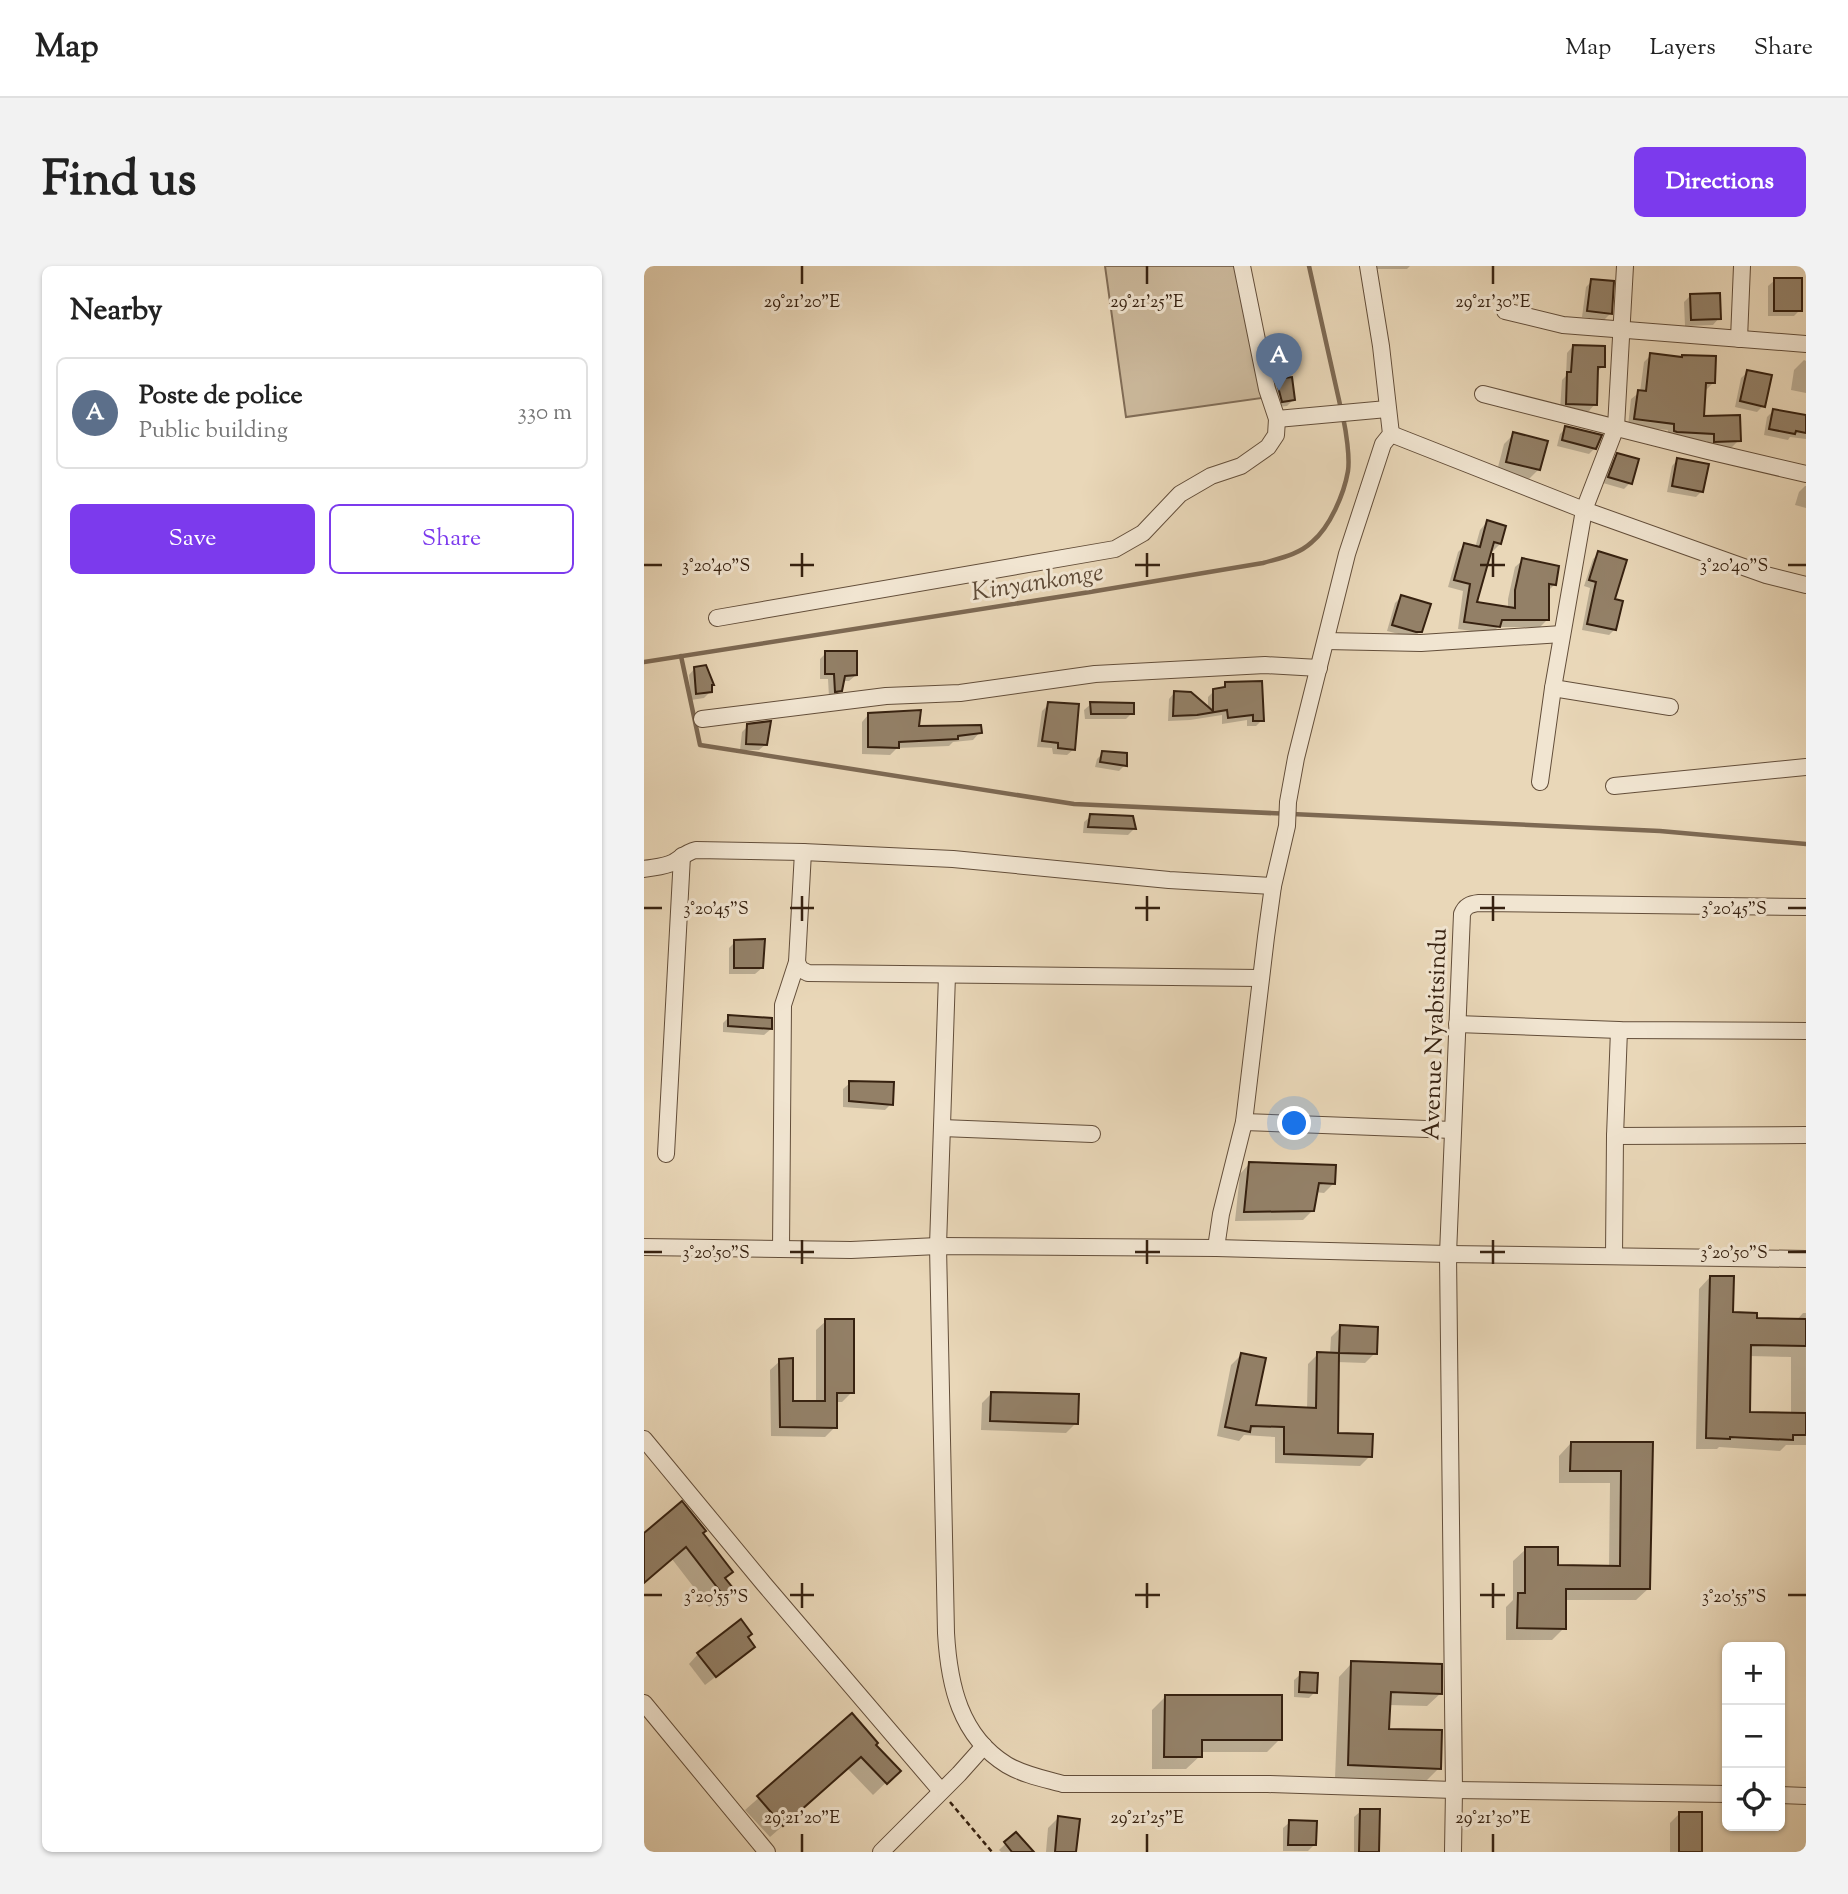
<!DOCTYPE html>
<meta charset="utf-8">
<style>
body{margin:0;font-family:"Sorts Mill Goudy",serif;background:#f2f2f2;color:#222}
.controls{position:absolute;right:21px;bottom:21px;display:grid;overflow:hidden;border-radius:10px;box-shadow:0 2px 5px #0004}
.controls button{width:63px;height:63px;display:grid;place-items:center;padding:0;border:0;border-bottom:2px solid #e0e0e0;background:#fff;color:#222;font:35px sans-serif}
.you{position:absolute;left:651px;top:858px;width:24px;height:24px;margin:-18px;border:5px solid #fff;border-radius:50%;background:#1a73e8;box-shadow:0 0 0 10px #1a73e833}
.badge{display:grid;place-items:center;width:46px;height:46px;border-radius:50%;background:#7c3aed;color:#fff;font-size:23px;font-weight:700}
.pin{position:absolute;translate:-50% -58px;filter:drop-shadow(0 2px 4px #0008)}
.pin::after{content:'';position:absolute;top:37px;width:24px;height:21px;background:inherit;clip-path:polygon(0 0,100% 0,50% 100%)}
.list{margin:0;padding:0;list-style:none}
h2{display:flex;justify-content:space-between;align-items:center;height:91px;margin:0;padding:0 28px;font-size:30px}
h2 small{font-size:23px;font-weight:400;color:#767676}
.list li{display:grid;grid-template-columns:46px 1fr auto;gap:21px;align-items:center;box-sizing:border-box;height:112px;margin:0 14px 14px;padding:0 14px;border:2px solid #e0e0e0;border-radius:10px}
.list b{display:block;font-size:26px;white-space:nowrap}
.list p{margin:0;font-size:23px;white-space:nowrap;color:#767676}
.list em{font-size:23px;font-style:normal;color:#767676}
.actions{display:flex;gap:14px;padding:21px 28px}
.actions a{flex:1;padding:16px 0;border:2px solid #7c3aed;border-radius:10px;text-align:center;font-size:24px;color:#7c3aed}
.actions .main{background:#7c3aed;color:#fff}
.icon{flex:none;width:38px;height:38px;fill:none;stroke:currentColor;stroke-width:2;stroke-linecap:round;stroke-linejoin:round}
.map{position:relative;flex:none;width:1162px;height:1586px;overflow:hidden;border-radius:10px}
header{display:flex;align-items:center;gap:42px;box-sizing:border-box;height:98px;padding:0 35px;background:#fff;border-bottom:2px solid #e0e0e0}
header strong{font-size:33px}
nav{display:flex;gap:38px;margin-inline-start:auto;font-size:24px}
.intro{display:flex;align-items:center;justify-content:space-between;box-sizing:border-box;height:168px;padding:0 42px}
h1{margin:0;font-size:49px}
.button{padding:18px 32px;border-radius:10px;background:#7c3aed;color:#fff;font-size:24px;font-weight:700}
main{display:flex;gap:42px;padding:0 42px}
aside{flex:1;background:#fff;border-radius:10px;box-shadow:0 2px 5px #0004}
.map>svg:first-child{display:block}
.green{fill:#cbb89b;stroke:#806c56;stroke-width:2}
.shadow{fill:#0003;fill-rule:evenodd}
.lines{fill:none;stroke-linecap:round;stroke-linejoin:round}
.stream{stroke:#7d6953;stroke-width:4.5}
.building{fill:#938067;stroke:#362110;stroke-width:2}
.minor-casing{stroke:#634e3a;stroke-width:18}
.path{stroke:#362110;stroke-width:2.5;stroke-dasharray:5 3.5;stroke-linecap:butt}
.minor{stroke:#f1e5d1;stroke-width:16}
.ticks{fill:none;stroke:#362110;stroke-width:2.5}
.labels{text-anchor:middle;stroke-width:6;stroke-linejoin:round;paint-order:stroke}
.street-label{font-size:24px;fill:#362110;stroke:#f1e5d1}
.water-label{font-size:26px;font-style:italic;fill:#5f4b37;stroke:#f1e5d1}
.ticks-label{font-size:18px;text-anchor:middle;fill:#362110;stroke:#f1e5d1;stroke-width:6;stroke-linejoin:round;paint-order:stroke}
</style>
<header>
<strong>Map</strong>
<nav><a>Map</a><a>Layers</a><a>Share</a></nav>
</header>
<div class="intro"><h1>Find us</h1><a class="button">Directions</a></div>
<main>
<aside>
<h2>Nearby<small></small></h2>
<ul class="list">
<li><span class="badge" style="background:#5c6f8a">A</span><div><b>Poste de police</b><p>Public building</p></div><em>330 m</em></li>
</ul>
<div class="actions"><a class="main">Save</a><a>Share</a></div>
</aside>
<div class="map">
<svg width="1162" height="1586" viewBox="0 0 1162 1586">
<rect width="100%" height="100%" fill="#e9d7b8"/>
<filter id="stains"><feTurbulence type="fractalNoise" baseFrequency=".00286" numOctaves="4"/><feColorMatrix values="0 0 0 0 .2 0 0 0 0 .09 0 0 0 0 .02 0 0 0 .5 -.17"/></filter>
<radialGradient id="worn" r=".72"><stop offset=".6" stop-color="#630" stop-opacity="0"/><stop offset="1" stop-color="#630" stop-opacity=".3"/></radialGradient>
<polygon class="green" points="461,0 599,0 618,132 482,151"/>
<g class="shadow">
<polygon points="728,0 766,0 763,3 728,3"/>
<polygon points="1131,14 1156,44 1150,50 1124,50 1124,20"/>
<polygon points="948,15 966,48 960,54 938,51 942,21"/>
<polygon points="1047,29 1075,52 1069,59 1041,60 1040,36"/>
<polygon points="929,80 959,100 952,107 951,138 945,145 916,144 918,114 922,110 923,87"/>
<polygon points="1007,89 1069,117 1062,124 1060,124 1059,152 1095,174 1088,181 1064,182 1063,175 1025,173 1023,172 1024,164 984,160 987,133 996,126 1000,96"/>
<polygon points="1160,94 1162,95 1162,127 1147,124 1150,104"/>
<polygon points="1104,106 1119,140 1113,146 1091,141 1097,112"/>
<polygon points="633,115 649,134 643,140 632,141 626,121"/>
<polygon points="1129,145 1162,150 1162,173 1146,171 1144,174 1120,169 1123,151"/>
<polygon points="922,162 951,182 945,188 913,180 916,168"/>
<polygon points="870,168 895,203 885,213 853,205 860,178"/>
<polygon points="974,189 986,217 980,223 959,217 968,195"/>
<polygon points="1034,193 1058,225 1052,231 1023,226 1028,200"/>
<polygon points="1161,220 1162,220 1162,242 1151,239 1155,226"/>
<polygon points="843,256 856,278 849,285 846,284 831,338 864,343 864,333 871,301 879,294 910,319 904,325 904,353 896,361 854,361 847,368 814,363 819,325 804,321 814,286 821,279 831,282 836,264"/>
<polygon points="955,287 971,363 965,369 938,364 946,322 940,320 949,293"/>
<polygon points="757,331 776,365 770,372 743,365 751,337"/>
<polygon points="182,387 212,409 205,415 198,415 196,424 190,431 185,431 184,413 176,413 176,393"/>
<polygon points="51,402 66,426 60,432 47,434 45,409"/>
<polygon points="582,418 618,454 612,460 603,460 603,454 578,458 578,449 546,454 524,455 525,433 531,426 564,443 564,431 570,425 576,424"/>
<polygon points="405,438 430,483 423,489 409,488 408,482 393,481 398,445"/>
<polygon points="447,438 488,447 482,453 441,453 440,444"/>
<polygon points="225,448 272,462 336,466 329,474 309,476 305,480 253,482 246,489 218,488 218,456"/>
<polygon points="104,460 122,478 115,484 96,484 98,466"/>
<polygon points="459,487 481,499 475,505 451,501 453,493"/>
<polygon points="447,550 490,563 484,569 439,567 440,556"/>
<polygon points="91,676 118,702 111,708 85,708 85,682"/>
<polygon points="85,751 127,763 120,769 79,766 79,757"/>
<polygon points="206,817 247,838 241,844 199,841 199,823"/>
<polygon points="605,898 690,917 680,927 671,926 669,944 659,954 591,955 596,908"/>
<path d="M1066,1011L1087,1048L1111,1054L1152,1055L1159,1047H1162V1179H1142L1136,1185L1075,1181L1073,1183H1052L1055,1023ZM1105,1090L1147,1091V1148L1104,1147Z"/>
<polygon points="182,1055 208,1126 198,1136 191,1136 191,1161 181,1171 127,1170 126,1104 136,1095 147,1137 172,1137 172,1064"/>
<polygon points="697,1061 731,1087 721,1097 693,1096 692,1169 726,1190 716,1200 631,1197 631,1171 600,1169 595,1175 573,1170 587,1099 597,1089 610,1141 663,1143 664,1098 674,1088 686,1088 687,1071"/>
<polygon points="348,1127 432,1157 422,1167 337,1164 338,1137"/>
<polygon points="927,1177 1007,1178 1005,1322 992,1334 920,1334 920,1362 908,1374 862,1374 862,1341 869,1334 869,1295 882,1283 913,1301 965,1302 966,1217 915,1217 915,1190"/>
<polygon points="57,1267 79,1313 86,1322 74,1334 65,1341 28,1293 0,1317 0,1270"/>
<polygon points="102,1372 109,1381 99,1390 61,1419 45,1398 54,1388"/>
<polygon points="708,1397 797,1427 783,1440 745,1439 744,1464 795,1502 782,1515 691,1512 695,1411"/>
<polygon points="657,1408 671,1426 665,1432 650,1431 650,1414"/>
<polygon points="521,1431 636,1473 623,1486 556,1486 556,1490 542,1503 508,1503 508,1444"/>
<polygon points="208,1449 230,1479 255,1504 229,1529 204,1503 126,1571 101,1544"/>
<polygon points="717,1545 733,1586 710,1586 710,1551"/>
<polygon points="1036,1547 1056,1586 1026,1586 1026,1557"/>
<polygon points="414,1552 431,1586 402,1586 404,1562"/>
<polygon points="646,1556 670,1579 664,1585 639,1585 639,1562"/>
<polygon points="372,1568 387,1586 357,1586 355,1584"/>
</g>
<g class="lines">
<g class="stream">
<polyline points="665,0 697,143"/>
<polyline points="37,390 56,479 430,538 1016,565 1162,578"/>
<path d="M0,396L446,326L619,297C636,292 654,289 668,276C686,261 700,228 704,205C706,191 702,165 699,151"/>
</g>
</g>
<g class="building">
<rect x="1130" y="12" width="28" height="33"/>
<polygon points="947,13 970,15 968,48 943,45"/>
<polygon points="1076,27 1077,53 1047,54 1046,28"/>
<polygon points="929,79 961,80 961,101 954,101 953,139 922,138 923,106 927,106"/>
<polygon points="1006,87 1038,91 1038,89 1072,90 1071,117 1062,117 1060,150 1096,149 1097,175 1070,176 1070,168 1033,166 1030,165 1030,158 990,153 994,124 1002,125"/>
<polygon points="1103,104 1128,109 1121,141 1096,135"/>
<polygon points="648,111 651,134 638,136 632,113"/>
<polygon points="1129,143 1162,149 1162,167 1152,165 1151,168 1125,163"/>
<polygon points="921,160 958,169 952,183 918,174"/>
<polygon points="869,166 904,175 896,204 862,196"/>
<polygon points="973,187 995,193 988,218 964,211"/>
<polygon points="1033,192 1065,198 1059,226 1028,220"/>
<polygon points="843,254 862,260 857,278 850,276 833,336 871,342 871,324 878,292 915,300 912,319 905,318 905,354 858,354 856,361 820,356 826,318 810,314 820,277 836,281"/>
<polygon points="954,285 983,294 971,333 979,335 972,364 943,358 952,316 945,314"/>
<polygon points="757,329 787,338 778,366 772,366 748,359"/>
<polygon points="181,385 213,385 213,409 201,410 198,425 191,426 190,408 181,408"/>
<polygon points="62,399 70,419 68,419 68,426 52,428 50,401"/>
<polygon points="618,415 620,455 609,455 609,449 584,452 583,444 553,449 529,450 530,425 547,426 569,445 569,423 581,421 581,416"/>
<polygon points="404,436 435,438 431,484 414,482 414,477 398,475"/>
<polygon points="446,436 490,437 490,448 447,448"/>
<polygon points="277,444 275,460 337,459 338,467 314,470 314,473 255,476 255,482 224,481 224,447"/>
<polygon points="127,455 123,479 102,478 103,458"/>
<polygon points="458,485 483,487 483,500 456,496"/>
<polygon points="446,548 489,550 492,563 444,561"/>
<polygon points="121,673 119,702 90,702 90,674"/>
<polygon points="84,749 128,752 128,763 84,760"/>
<polygon points="205,815 250,816 249,839 205,835"/>
<polygon points="605,896 692,899 691,918 675,917 670,945 600,946"/>
<polygon points="1066,1010 1090,1010 1089,1046 1113,1047 1113,1052 1162,1053 1162,1080 1107,1079 1106,1146 1162,1147 1162,1169 1149,1169 1149,1174 1086,1171 1086,1173 1062,1172"/>
<polygon points="181,1053 210,1053 210,1127 193,1127 193,1162 136,1161 135,1093 149,1092 149,1135 181,1135"/>
<polygon points="696,1059 734,1061 733,1088 695,1087"/>
<polygon points="673,1086 695,1087 694,1167 729,1168 728,1191 640,1188 640,1161 607,1160 606,1166 581,1161 597,1087 622,1092 612,1139 672,1142"/>
<polygon points="347,1126 435,1128 434,1158 346,1155"/>
<polygon points="927,1176 1009,1176 1006,1323 922,1323 922,1363 873,1362 874,1327 881,1327 881,1281 914,1281 914,1299 976,1300 977,1205 926,1205"/>
<polygon points="38,1235 62,1265 59,1267 89,1306 81,1312 89,1322 79,1329 42,1281 0,1317 0,1267"/>
<polygon points="97,1353 108,1368 104,1371 111,1381 72,1411 53,1387"/>
<polygon points="707,1395 798,1398 798,1428 747,1426 745,1463 798,1464 797,1503 704,1499"/>
<polygon points="656,1406 674,1407 673,1427 655,1426"/>
<polygon points="521,1429 638,1429 638,1474 558,1474 558,1491 520,1491"/>
<polygon points="208,1447 234,1477 232,1479 257,1505 243,1518 217,1491 139,1560 113,1530"/>
<polygon points="716,1543 736,1543 735,1586 715,1586"/>
<rect x="1035" y="1546" width="23" height="40"/>
<polygon points="414,1550 436,1553 432,1586 411,1586"/>
<polygon points="645,1554 673,1555 672,1579 644,1579"/>
<polygon points="372,1566 390,1586 368,1586 360,1576"/>
</g>
<g class="lines">
<defs>
<g id="minor">
<polyline points="861,45 919,59 1162,78"/>
<polyline points="1095,73 1098,0"/>
<polyline points="839,128 1064,185 1162,208"/>
<polyline points="633,153 743,143"/>
<polyline points="747,168 940,244 1122,309 1162,319"/>
<polyline points="73,352 471,283 499,267 536,228 567,210 597,200 624,181 632,169 633,153 623,123 598,0"/>
<polyline points="682,375 777,377 918,368"/>
<polyline points="909,422 1026,441"/>
<polyline points="58,453 242,430 316,427 451,408 621,399 675,402"/>
<polyline points="896,516 909,422 940,244 972,161 981,0"/>
<polyline points="970,520 1162,501"/>
<polyline points="159,586 153,696 156,703 164,707 616,712"/>
<path d="M0,603C10,601 21,601 30,596C38,591 43,586 52,584L159,586L309,593L525,614L629,620"/>
<path d="M303,709L294,980L302,1367C305,1419 316,1470 363,1499C380,1509 401,1513 419,1518H624L810,1524L1083,1528"/>
<polyline points="813,758 975,764 1162,765"/>
<polyline points="600,856 809,864"/>
<polyline points="298,862 448,868"/>
<polyline points="971,870 1162,869"/>
<polyline points="22,888 38,590"/>
<polyline points="0,981 207,984 294,980 572,982 804,988 1162,993"/>
<polyline points="572,982 577,948 600,856 622,671 629,620 643,560 644,536 652,492 703,288 739,178 747,168 737,80 724,0"/>
<polyline points="137,983 139,739 153,696"/>
<polyline points="970,990 971,870 975,764"/>
<polyline points="0,1173 120,1318 297,1525"/>
<polyline points="0,1437 123,1586"/>
<polyline points="1136,1529 1162,1530"/>
<polyline points="237,1586 315,1508 340,1480"/>
<path d="M809,1586L810,1524L804,988L818,648C821,640 826,638 835,637L1162,641"/>
</g>
</defs>
<use href="#minor" class="minor-casing"/>
<polyline class="path" points="306,1536 348,1586"/>
<use href="#minor" class="minor"/>
</g>
<path class="ticks" d="M158,0V18M503,0V18M849,0V18M158,287V311M503,287V311M849,287V311M0,299H18M146,299H170M491,299H516M836,299H861M1144,299H1162M158,630V655M503,630V655M849,630V655M0,642H18M146,642H170M491,642H516M836,642H861M1144,642H1162M158,974V998M503,974V998M849,974V998M0,986H18M146,986H170M491,986H516M836,986H861M1144,986H1162M158,1317V1342M503,1317V1342M849,1317V1342M0,1329H18M146,1329H170M491,1329H516M836,1329H861M1144,1329H1162M158,1568V1586M503,1568V1586M849,1568V1586"/>
<g class="labels">
<g class="street-label">
<text transform="translate(790 768) rotate(-88)" y="8">Avenue Nyabitsindu</text>
</g>
<g class="water-label">
<text transform="translate(393 315) rotate(-9)" y="9">Kinyankonge</text>
</g>
</g>
<g class="ticks-label">
<text x="158" y="41">29°21'20"E</text>
<text x="503" y="41">29°21'25"E</text>
<text x="849" y="41">29°21'30"E</text>
<text x="72" y="305">3°20'40"S</text>
<text x="1090" y="305">3°20'40"S</text>
<text x="72" y="648">3°20'45"S</text>
<text x="1090" y="648">3°20'45"S</text>
<text x="72" y="992">3°20'50"S</text>
<text x="1090" y="992">3°20'50"S</text>
<text x="72" y="1336">3°20'55"S</text>
<text x="1090" y="1336">3°20'55"S</text>
<text x="158" y="1557">29°21'20"E</text>
<text x="503" y="1557">29°21'25"E</text>
<text x="849" y="1557">29°21'30"E</text>
</g>
<rect width="100%" height="100%" filter="url(#stains)"/>
<rect width="100%" height="100%" fill="url(#worn)"/>
</svg>
<div class="controls">
<button>+</button>
<button>−</button>
<button><svg class="icon" aria-label="locate" viewBox="0 0 24 24"><circle cx="12" cy="12" r="6"/><path d="M12 2v4M12 18v4M2 12h4M18 12h4"/></svg></button>
</div>
<div class="you"></div>
<div class="pin badge" style="left:635px;top:125px;background:#5c6f8a">A</div>
</div>
</main>
